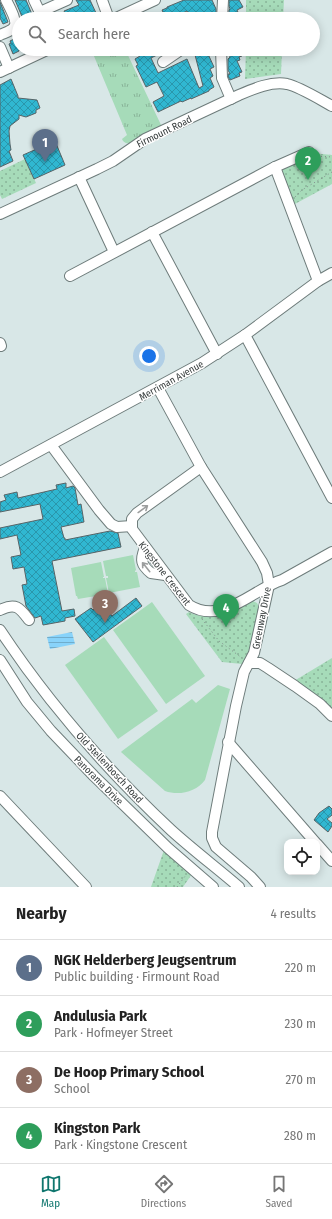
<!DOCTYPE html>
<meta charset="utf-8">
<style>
body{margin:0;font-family:"Fira Sans Condensed",sans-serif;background:#f6f6f6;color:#222}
.controls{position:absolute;right:12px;bottom:12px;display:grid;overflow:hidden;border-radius:8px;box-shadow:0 2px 10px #0003}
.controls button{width:36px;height:36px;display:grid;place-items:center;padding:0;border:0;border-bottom:1px solid #e0e0e0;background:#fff;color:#222;font:20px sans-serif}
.you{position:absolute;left:149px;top:356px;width:14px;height:14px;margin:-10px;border:3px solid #fff;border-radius:50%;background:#1a73e8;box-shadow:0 0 0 6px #1a73e833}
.badge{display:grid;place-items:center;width:26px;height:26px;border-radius:50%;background:#0f766e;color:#fff;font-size:13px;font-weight:700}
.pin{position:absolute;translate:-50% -33px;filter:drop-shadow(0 1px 2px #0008)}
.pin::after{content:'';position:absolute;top:21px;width:14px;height:12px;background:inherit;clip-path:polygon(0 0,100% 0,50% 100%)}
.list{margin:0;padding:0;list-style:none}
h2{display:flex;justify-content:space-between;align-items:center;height:52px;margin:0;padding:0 16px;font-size:17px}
h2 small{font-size:13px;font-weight:400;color:#767676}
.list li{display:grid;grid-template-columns:26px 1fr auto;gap:12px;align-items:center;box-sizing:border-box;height:56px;padding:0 16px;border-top:1px solid #e0e0e0}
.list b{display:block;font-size:15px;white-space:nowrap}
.list p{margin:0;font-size:13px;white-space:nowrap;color:#767676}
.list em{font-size:13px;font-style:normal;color:#767676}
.icon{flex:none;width:22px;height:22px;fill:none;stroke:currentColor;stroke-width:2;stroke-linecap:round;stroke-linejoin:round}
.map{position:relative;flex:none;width:332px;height:887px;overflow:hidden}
.search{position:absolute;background:#fff;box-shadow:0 2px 10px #0003;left:12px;right:12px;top:12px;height:44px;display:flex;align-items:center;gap:10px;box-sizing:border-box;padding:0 14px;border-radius:22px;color:#767676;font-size:15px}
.sheet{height:276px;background:#fff}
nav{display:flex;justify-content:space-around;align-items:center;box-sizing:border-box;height:56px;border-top:1px solid #e0e0e0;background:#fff;font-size:11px;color:#767676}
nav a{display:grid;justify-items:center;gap:2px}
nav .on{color:#0f766e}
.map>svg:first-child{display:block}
.grass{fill:url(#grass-tufts)}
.park{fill:url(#park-dots)}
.pitch{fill:#a6dbb9}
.water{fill:url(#water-rules)}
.building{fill:url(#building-cross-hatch);stroke:#576467}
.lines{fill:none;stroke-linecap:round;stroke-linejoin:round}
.minor-casing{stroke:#6e7c7b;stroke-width:12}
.path{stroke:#818b8b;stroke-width:1;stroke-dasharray:1 3;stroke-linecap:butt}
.minor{stroke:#fff;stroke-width:10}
.oneway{stroke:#9c9e9e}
.labels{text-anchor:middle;stroke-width:3;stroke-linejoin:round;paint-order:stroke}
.street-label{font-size:10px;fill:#383e3e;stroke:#fff}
</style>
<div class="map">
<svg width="332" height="887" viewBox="0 0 332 887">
<defs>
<pattern id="grass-tufts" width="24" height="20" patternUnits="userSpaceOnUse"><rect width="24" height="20" fill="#a6dbb9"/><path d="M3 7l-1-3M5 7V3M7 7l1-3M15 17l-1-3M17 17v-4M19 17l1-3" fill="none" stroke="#88b398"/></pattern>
<pattern id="park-dots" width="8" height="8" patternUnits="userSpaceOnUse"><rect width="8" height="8" fill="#a6dbb9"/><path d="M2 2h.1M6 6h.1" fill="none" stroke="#88b398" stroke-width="1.8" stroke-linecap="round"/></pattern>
<pattern id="water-rules" width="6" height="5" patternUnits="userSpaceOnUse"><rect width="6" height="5" fill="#88d3fa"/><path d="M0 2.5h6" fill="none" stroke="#70adcc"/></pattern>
<pattern id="building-cross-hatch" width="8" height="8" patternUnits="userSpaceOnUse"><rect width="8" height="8" fill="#30b7d1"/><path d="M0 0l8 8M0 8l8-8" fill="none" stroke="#2a96ab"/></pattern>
</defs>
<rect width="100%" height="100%" fill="#d8e7e7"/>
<path class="grass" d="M91,49H125L162,127L130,143C126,144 123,142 122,139L127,135Z"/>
<g class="park">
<polygon points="246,0 284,0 283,19 246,19"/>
<polygon points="246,49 282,49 281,74 245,79"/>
<polygon points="312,153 332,155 332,184 293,205 282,172 283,169"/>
<polygon points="25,159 36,183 2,199 0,195 0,171"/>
<path d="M253,601L257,603L259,607C256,625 256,649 242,664L222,662L186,614L189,612C207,623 236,608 253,601Z"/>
<polygon points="332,658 332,711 294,681"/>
<polygon points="164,850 192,874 183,887 151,887"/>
</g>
<g class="pitch">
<polygon points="133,555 136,570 135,571 135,572 137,572 140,587 109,593 106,578 108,578 108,576 106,576 103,561"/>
<polygon points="101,562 104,577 103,577 103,578 105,578 108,594 78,599 77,596 76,596 71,568"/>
<polygon points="152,602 205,676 166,704 113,630"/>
<polygon points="104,637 158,711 118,739 65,665"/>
<path d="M218,685L230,689L205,780C196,792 179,796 165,791L121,752L122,751L192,699L196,703Z"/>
</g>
<polygon class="water" points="72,632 75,644 50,649 47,637"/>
<g class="building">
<polygon points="15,0 26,0 34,19 23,19"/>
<polygon points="76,0 90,0 96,13 82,19 66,19 64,13 65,13 64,11 79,5"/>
<polygon points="184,0 212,0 216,9 216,16 209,19 191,19 187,11 170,19 148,19 163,12 162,10 167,8 167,7"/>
<polygon points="229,0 239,0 243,7 237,10 241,19 229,19 229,10 230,9 229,6"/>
<polygon points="0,2 8,22 3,24 0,18"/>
<polygon points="19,33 19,51 13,54 9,44 11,43 10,41 14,39 13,36"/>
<polygon points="137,49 169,49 151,58 158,73 187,59 199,88 203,86 194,51 202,49 215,49 215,53 208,54 214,67 210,69 213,76 210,78 214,87 209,90 209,91 191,99 191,98 182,102 181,101 158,112 153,102 164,96 157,82 146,87 136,66 138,65 135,59 140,56"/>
<polygon points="228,49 239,49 242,56 239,57 240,60 237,61 242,72 239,73 240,76 230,80 228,77 228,74 230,74 228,70 228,59 230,57"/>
<polygon points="11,79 18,96 18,98 37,100 40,108 36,110 36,113 26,117 19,115 19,119 10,126 9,131 10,144 11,150 9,151 13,161 0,167 0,85"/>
<polygon points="55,141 65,165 34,179 23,155"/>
<polygon points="66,483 66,488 73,486 75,488 78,505 81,504 84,522 61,527 64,538 65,538 65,540 110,531 118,533 121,547 52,561 62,611 74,609 75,616 65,618 65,621 43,625 41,616 35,618 26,606 22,585 27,584 24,567 13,569 11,557 21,555 17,535 0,539 0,528 43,519 40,504 0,512 0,502 6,500 4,495 17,492 18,498 57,489 56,485"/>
<polygon points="136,598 142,606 93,642 75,619 91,608 93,610 102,603 112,616"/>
<polygon points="329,806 332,809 332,815 327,819 332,823 332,826 328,832 314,820 319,813"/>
</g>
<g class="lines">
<defs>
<g id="minor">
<polyline points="34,0 43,19"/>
<polyline points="102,0 109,19"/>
<polyline points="40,12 67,0"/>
<polyline points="114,19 155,0"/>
<polyline points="222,19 223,0"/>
<path d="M0,35C4,33 12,31 14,27C18,22 9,6 6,0"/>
<polyline points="0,47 9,68"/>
<polyline points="221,49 222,78 231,99"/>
<polyline points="163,62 182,49"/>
<polyline points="0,72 49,49"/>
<polyline points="275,167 318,281"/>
<polyline points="79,177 114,252"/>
<path d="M0,214L97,169L113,161L145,139L239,95C253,89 271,81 287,84C300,87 319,99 332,106"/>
<polyline points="152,232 217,354"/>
<polyline points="70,276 275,167 309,152"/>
<polyline points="245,335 332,498"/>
<polyline points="0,343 1,346"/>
<polyline points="158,388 201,467 262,562 267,573 269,585 254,653 244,672 236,706 212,832 212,838 216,847 251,877 260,887"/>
<polyline points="51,445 99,510 111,524 117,527 132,526"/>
<path d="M201,467L137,513L132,519V529L189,605C222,626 253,589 282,580L332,552"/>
<polyline points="0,472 202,363 245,335 318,281 332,273"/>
<path d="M145,548C140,560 141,565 151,573L165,575"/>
<path d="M0,610C16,602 20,608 29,620"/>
<path d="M0,630C49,704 107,770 171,830C193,850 217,868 239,887"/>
<polyline points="0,660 27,702 51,731 94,776 168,848 213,887"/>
<polyline points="249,663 260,663 268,668 295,686 320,704 332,716"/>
<polyline points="228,742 315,842"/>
<polyline points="0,796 86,887"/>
<polyline points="317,844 332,861"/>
</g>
</defs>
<use href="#minor" class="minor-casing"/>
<g class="path">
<polyline points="317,156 332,157"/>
<polyline points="295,197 302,190 332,172"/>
<polyline points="202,619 219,641 242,658"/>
<polyline points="177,887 186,875"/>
</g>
<use href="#minor" class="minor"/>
</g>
<defs><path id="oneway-shaft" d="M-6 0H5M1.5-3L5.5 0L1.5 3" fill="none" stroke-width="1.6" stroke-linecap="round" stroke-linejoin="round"/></defs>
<g class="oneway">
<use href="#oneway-shaft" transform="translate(143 509) rotate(-36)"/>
<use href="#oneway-shaft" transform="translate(146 567) rotate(-129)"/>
</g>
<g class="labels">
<g class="street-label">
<text transform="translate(164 131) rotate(-26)" y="4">Firmount Road</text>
<text transform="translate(171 380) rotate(-29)" y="4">Merriman Avenue</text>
<text transform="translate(165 573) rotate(52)" y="4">Kingstone Crescent</text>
<text transform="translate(261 618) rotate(-79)" y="4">Greenway Drive</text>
<text transform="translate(110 767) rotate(47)" y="4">Old Stellenbosch Road</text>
<text transform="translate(99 780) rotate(45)" y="4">Panorama Drive</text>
</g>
</g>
</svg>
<div class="controls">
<button><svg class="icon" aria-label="locate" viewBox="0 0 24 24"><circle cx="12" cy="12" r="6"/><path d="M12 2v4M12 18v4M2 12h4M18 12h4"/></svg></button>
</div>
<div class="you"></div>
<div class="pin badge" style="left:45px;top:162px;background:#5c6f8a">1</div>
<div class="pin badge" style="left:308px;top:180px;background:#2e9e5b">2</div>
<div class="pin badge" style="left:105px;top:623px;background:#8d6e63">3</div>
<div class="pin badge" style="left:226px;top:627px;background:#2e9e5b">4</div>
<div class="search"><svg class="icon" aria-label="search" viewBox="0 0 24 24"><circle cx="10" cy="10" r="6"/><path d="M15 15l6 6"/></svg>Search here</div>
</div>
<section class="sheet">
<h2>Nearby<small>4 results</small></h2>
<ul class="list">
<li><span class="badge" style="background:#5c6f8a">1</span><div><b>NGK Helderberg Jeugsentrum</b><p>Public building · Firmount Road</p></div><em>220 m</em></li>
<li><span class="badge" style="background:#2e9e5b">2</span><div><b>Andulusia Park</b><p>Park · Hofmeyer Street</p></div><em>230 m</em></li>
<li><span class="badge" style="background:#8d6e63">3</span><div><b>De Hoop Primary School</b><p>School</p></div><em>270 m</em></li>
<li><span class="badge" style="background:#2e9e5b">4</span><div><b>Kingston Park</b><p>Park · Kingstone Crescent</p></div><em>280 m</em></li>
</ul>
</section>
<nav>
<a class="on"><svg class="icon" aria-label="map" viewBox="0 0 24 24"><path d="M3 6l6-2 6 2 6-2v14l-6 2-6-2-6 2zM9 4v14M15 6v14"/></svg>Map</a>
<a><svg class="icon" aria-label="directions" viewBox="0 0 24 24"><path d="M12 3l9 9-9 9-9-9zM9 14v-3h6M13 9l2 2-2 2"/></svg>Directions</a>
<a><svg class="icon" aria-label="saved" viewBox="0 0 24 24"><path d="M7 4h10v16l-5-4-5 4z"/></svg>Saved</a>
</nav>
